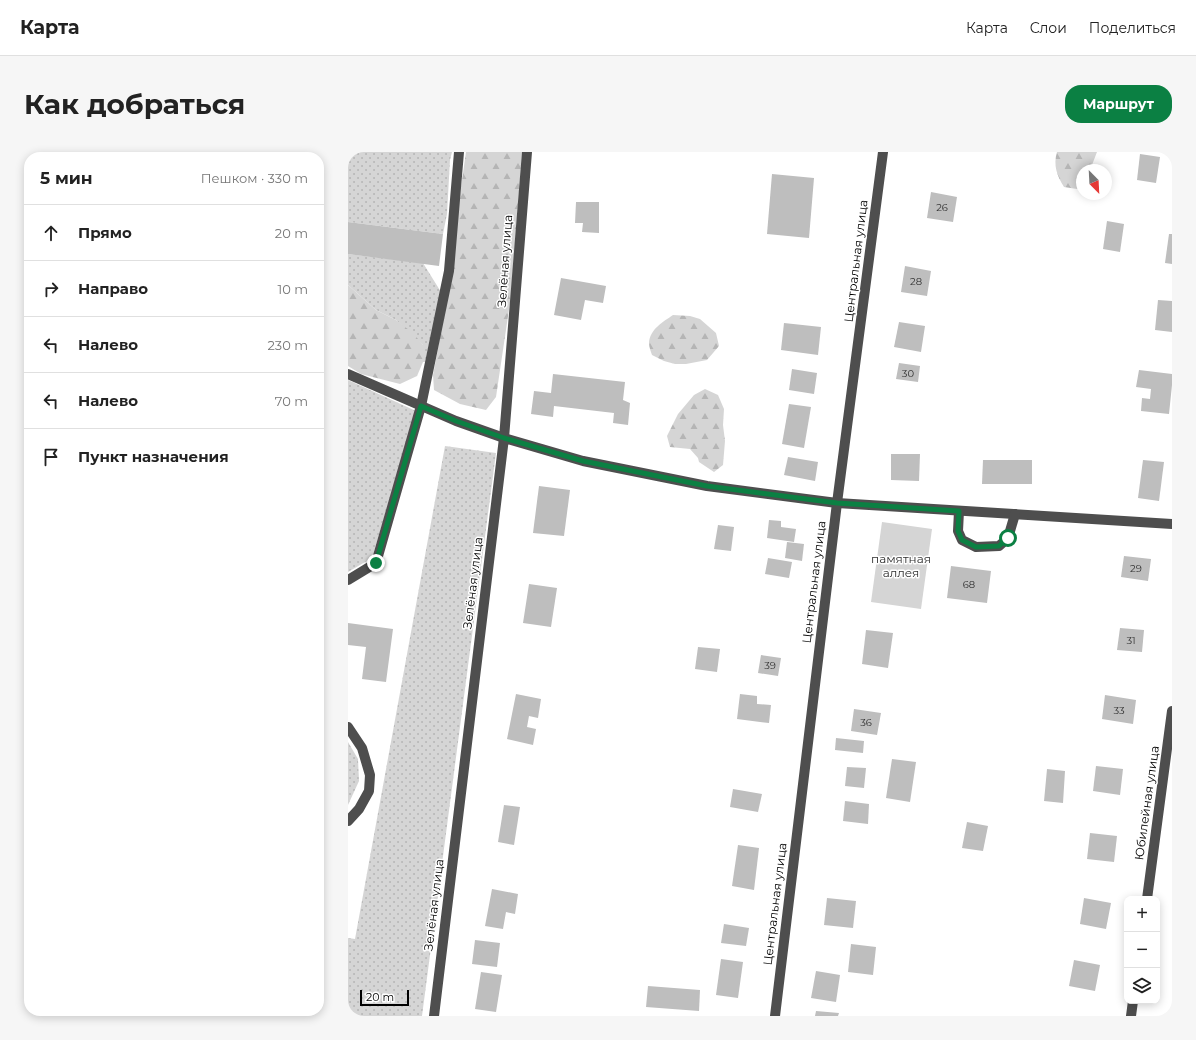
<!DOCTYPE html>
<html lang="ru">
<meta charset="utf-8">
<style>
body{margin:0;font-family:Montserrat,sans-serif;background:#f6f6f6;color:#222}
.controls{position:absolute;right:12px;bottom:12px;display:grid;overflow:hidden;border-radius:8px;box-shadow:0 2px 10px #0003}
.controls button{width:36px;height:36px;display:grid;place-items:center;padding:0;border:0;border-bottom:1px solid #e0e0e0;background:#fff;color:#222;font:20px sans-serif}
.compass{position:absolute;left:728px;top:12px;width:36px;height:36px;border-radius:50%;background:#fff;box-shadow:0 2px 10px #0003;rotate:156deg}
.scale{position:absolute;left:12px;bottom:10px;width:49px;box-sizing:border-box;padding-left:4px;border:2px solid #000;border-top:0;font-size:11px;line-height:14px;white-space:nowrap;color:#000;-webkit-text-stroke:3px #fff;paint-order:stroke}
.stop{position:absolute;width:12px;height:12px;margin:-9px;border:3px solid #0b8043;border-radius:50%;background:#fff}
.stop.end{background:#0b8043;border-color:#fff;box-shadow:0 1px 4px #0008}
.list{margin:0;padding:0;list-style:none}
h2{display:flex;justify-content:space-between;align-items:center;height:52px;margin:0;padding:0 16px;font-size:17px}
h2 small{font-size:13px;font-weight:400;color:#767676}
.list li{display:grid;grid-template-columns:26px 1fr auto;gap:12px;align-items:center;box-sizing:border-box;height:56px;padding:0 16px;border-top:1px solid #e0e0e0}
.list b{display:block;font-size:15px;white-space:nowrap}
.list em{font-size:13px;font-style:normal;color:#767676}
.icon{flex:none;width:22px;height:22px;fill:none;stroke:currentColor;stroke-width:2;stroke-linecap:round;stroke-linejoin:round}
.map{position:relative;flex:none;width:824px;height:864px;overflow:hidden;border-radius:16px}
header{display:flex;align-items:center;gap:24px;box-sizing:border-box;height:56px;padding:0 20px;background:#fff;border-bottom:1px solid #e0e0e0}
header strong{font-size:19px}
nav{display:flex;gap:22px;margin-inline-start:auto;font-size:14px}
.intro{display:flex;align-items:center;justify-content:space-between;box-sizing:border-box;height:96px;padding:0 24px}
h1{margin:0;font-size:28px}
.button{padding:10px 18px;border-radius:16px;background:#0b8043;color:#fff;font-size:14px;font-weight:700}
main{display:flex;gap:24px;padding:0 24px}
aside{flex:1;background:#fff;border-radius:16px;box-shadow:0 2px 10px #0003}
.map>svg:first-child{display:block}
.grass{fill:url(#grass-dots)}
.forest{fill:url(#forest-firs)}
.green{fill:#d5d5d5}
.building{fill:#bebebe}
.lines{fill:none;stroke-linecap:round;stroke-linejoin:round}
.minor{stroke:#4e4e4e;stroke-width:10}
.route{stroke:#0b8043;stroke-width:5}
.labels{text-anchor:middle;stroke-width:3;stroke-linejoin:round;paint-order:stroke}
.number-label{font-size:10px;fill:#303030}
.street-label{font-size:12px;fill:#000;stroke:#fff}
.park-label{font-size:12px;fill:#2c2c2c;stroke:#fff}
</style>
<header>
<strong>Карта</strong>
<nav><a>Карта</a><a>Слои</a><a>Поделиться</a></nav>
</header>
<div class="intro"><h1>Как добраться</h1><a class="button">Маршрут</a></div>
<main>
<aside>
<h2>5 мин<small>Пешком · 330 m</small></h2>
<ul class="list">
<li><svg class="icon" aria-label="ahead" viewBox="0 0 24 24"><path d="M12 20V5M6 11l6-6 6 6"/></svg><div><b>Прямо</b></div><em>20 m</em></li>
<li><svg class="icon" aria-label="right" viewBox="0 0 24 24"><path d="M7 20v-9h11M14 6l5 5-5 5"/></svg><div><b>Направо</b></div><em>10 m</em></li>
<li><svg class="icon" aria-label="left" viewBox="0 0 24 24"><path d="M17 20v-9H6M10 6l-5 5 5 5"/></svg><div><b>Налево</b></div><em>230 m</em></li>
<li><svg class="icon" aria-label="left" viewBox="0 0 24 24"><path d="M17 20v-9H6M10 6l-5 5 5 5"/></svg><div><b>Налево</b></div><em>70 m</em></li>
<li><svg class="icon" aria-label="arrive" viewBox="0 0 24 24"><path d="M6 21V4h12l-3 4 3 4H6"/></svg><div><b>Пункт назначения</b></div></li>
</ul>
</aside>
<div class="map">
<svg width="824" height="864" viewBox="0 0 824 864">
<defs>
<pattern id="grass-dots" width="8" height="8" patternUnits="userSpaceOnUse"><rect width="8" height="8" fill="#d5d5d5"/><path d="M2 2h.1M6 6h.1" fill="none" stroke="#b5b5b5" stroke-width="1.8" stroke-linecap="round"/></pattern>
<pattern id="forest-firs" width="22" height="20" patternUnits="userSpaceOnUse"><rect width="22" height="20" fill="#d5d5d5"/><path d="M5 1l3.5 6h-7zM16 11l3.5 6h-7z" fill="#b5b5b5"/></pattern>
</defs>
<rect width="100%" height="100%" fill="#fff"/>
<g class="grass">
<polygon points="0,0 104,0 102,8 99,62 95,82 0,70"/>
<polygon points="0,102 75,111 93,140 77,210 75,210 75,193 48,168 28,158 0,133"/>
<polygon points="0,228 68,259 24,406 0,420"/>
<polygon points="97,294 148,301 74,864 0,864 0,786 7,787"/>
<polygon points="0,590 10,607 11,629 0,653"/>
</g>
<g class="forest">
<polygon points="118,0 174,0 163,144 148,245 138,258 112,252 86,238 85,223 90,197"/>
<path d="M709,0H749L742,18H734V32L729,37L716,35C709,24 705,13 709,0Z"/>
<polygon points="0,133 28,158 48,168 65,181 75,193 75,210 69,224 52,232 13,222 0,214"/>
<path d="M325,163L342,164L352,167L368,181L371,194L359,208L338,212H327L316,209L304,203C303,200 301,195 301,191C302,177 315,170 325,163Z"/>
<polygon points="357,237 370,243 376,257 375,273 377,289 375,313 366,320 351,310 350,306 342,297 322,295 319,284 330,262 346,243"/>
</g>
<polygon class="green" points="534,370 584,377 573,457 523,450"/>
<g class="building">
<polygon points="792,2 812,5 808,31 789,28"/>
<polygon points="424,22 466,26 461,86 419,82"/>
<polygon points="583,40 609,45 605,70 579,66"/>
<polygon points="228,50 251,50 251,81 234,80 235,71 227,71"/>
<polygon points="759,69 776,72 772,100 755,97"/>
<polygon points="0,70 95,82 91,114 0,102"/>
<polygon points="821,82 824,82 824,112 817,111"/>
<polygon points="557,114 583,119 579,144 553,140"/>
<polygon points="213,126 258,134 255,151 237,148 233,168 206,163"/>
<polygon points="810,148 824,149 824,180 807,178"/>
<polygon points="551,170 577,174 573,200 546,195"/>
<polygon points="436,171 473,175 470,203 433,198"/>
<polygon points="551,211 572,214 570,230 548,227"/>
<polygon points="444,217 469,221 466,242 441,238"/>
<polygon points="791,218 824,222 824,233 821,262 793,259 794,246 802,247 803,237 788,235"/>
<polygon points="205,222 277,230 275,248 282,251 280,273 265,271 266,261 206,254 205,265 183,262 186,239 203,241"/>
<polygon points="441,252 463,255 456,296 434,292"/>
<polygon points="543,302 572,302 571,329 543,328"/>
<polygon points="440,305 470,310 467,329 436,323"/>
<polygon points="635,308 684,308 684,332 634,332"/>
<polygon points="795,308 816,310 811,349 790,346"/>
<polygon points="191,334 222,338 216,384 185,381"/>
<polygon points="421,368 433,369 433,375 448,377 446,390 419,386"/>
<polygon points="370,373 386,375 383,399 366,397"/>
<polygon points="439,390 456,392 454,409 437,406"/>
<polygon points="776,404 803,407 800,429 773,425"/>
<polygon points="420,406 444,410 441,426 417,422"/>
<polygon points="603,414 643,419 639,451 599,446"/>
<polygon points="181,432 209,436 203,475 175,471"/>
<polygon points="0,471 45,477 38,530 14,527 18,495 0,493"/>
<polygon points="772,476 796,478 794,500 769,498"/>
<polygon points="518,478 545,481 540,516 514,512"/>
<polygon points="350,495 372,497 369,520 347,517"/>
<polygon points="413,503 433,506 430,524 410,521"/>
<polygon points="168,542 193,547 190,566 181,564 179,575 188,577 185,593 159,587"/>
<polygon points="392,542 409,544 409,552 423,553 421,571 389,567"/>
<polygon points="757,543 788,548 785,572 754,567"/>
<polygon points="506,557 533,561 529,583 503,579"/>
<polygon points="488,586 516,589 515,601 487,598"/>
<polygon points="544,607 568,610 562,650 538,646"/>
<polygon points="748,614 775,617 772,643 745,639"/>
<polygon points="499,615 518,616 516,636 497,634"/>
<polygon points="699,617 717,619 715,651 696,649"/>
<polygon points="385,637 414,642 410,660 382,655"/>
<polygon points="497,649 521,652 520,672 495,669"/>
<polygon points="156,653 172,655 166,693 150,690"/>
<polygon points="619,670 640,674 635,699 614,696"/>
<polygon points="742,681 769,684 766,710 739,707"/>
<polygon points="390,693 411,696 406,738 384,734"/>
<polygon points="144,737 170,742 167,762 158,760 155,777 137,774"/>
<polygon points="479,746 508,749 505,776 476,773"/>
<polygon points="736,746 763,751 758,777 732,772"/>
<polygon points="376,772 401,776 398,794 373,791"/>
<polygon points="127,788 152,791 149,815 124,812"/>
<polygon points="503,792 528,795 525,823 500,820"/>
<polygon points="373,807 395,810 390,846 368,843"/>
<polygon points="726,808 752,813 747,839 721,834"/>
<polygon points="468,819 492,823 488,850 463,846"/>
<polygon points="133,820 154,823 148,860 127,857"/>
<polygon points="300,834 352,838 351,859 298,855"/>
<polygon points="468,859 491,861 490,864 467,864"/>
</g>
<g class="lines">
<g class="minor">
<polyline points="0,222 108,269 156,286 235,309 359,334 489,351 824,372"/>
<polyline points="611,359 610,379 614,388 628,395 651,394 660,386 667,362"/>
<polyline points="0,428 28,411 73,254 101,119 111,0"/>
<polyline points="0,575 14,596 22,623 21,639 11,657 0,669"/>
<polyline points="799,747 824,559"/>
<polyline points="86,864 156,286 179,0"/>
<polyline points="427,864 489,351 535,0"/>
<polyline points="783,864 785,849"/>
</g>
</g>
<g class="lines">
<polyline class="route" points="28,411 73,254 108,269 156,286 235,309 359,334 489,351 611,359 610,379 614,388 628,395 651,394 660,386"/>
</g>
<g class="labels">
<g class="number-label">
<text x="594" y="59">26</text>
<text x="568" y="133">28</text>
<text x="560" y="225">30</text>
<text x="788" y="420">29</text>
<text x="621" y="436">68</text>
<text x="783" y="492">31</text>
<text x="422" y="517">39</text>
<text x="771" y="562">33</text>
<text x="518" y="574">36</text>
</g>
<g class="street-label">
<text transform="translate(157 109) rotate(-86)" y="4">Зелёная улица</text>
<text transform="translate(508 109) rotate(-83)" y="4">Центральная улица</text>
<text transform="translate(466 430) rotate(-83)" y="4">Центральная улица</text>
<text transform="translate(125 431) rotate(-83)" y="4">Зелёная улица</text>
<text transform="translate(799 651) rotate(-82)" y="4">Юбилейная улица</text>
<text transform="translate(427 752) rotate(-83)" y="4">Центральная улица</text>
<text transform="translate(86 753) rotate(-83)" y="4">Зелёная улица</text>
</g>
<g class="park-label">
<text x="553" y="411">памятная<tspan x="553" dy="14">аллея</tspan></text>
</g>
</g>
</svg>
<div class="controls">
<button>+</button>
<button>−</button>
<button><svg class="icon" aria-label="layers" viewBox="0 0 24 24"><path d="M12 4l9 5-9 5-9-5zM3 14l9 5 9-5"/></svg></button>
</div>
<svg class="compass" viewBox="-18 -18 36 36"><path d="M0-13l5 13h-10z" fill="#e53935"/><path d="M0 13l5-13h-10z" fill="#767676"/></svg>
<div class="scale">20 m</div>
<div class="stop" style="left:660px;top:386px"></div>
<div class="stop end" style="left:28px;top:411px"></div>
</div>
</main>
